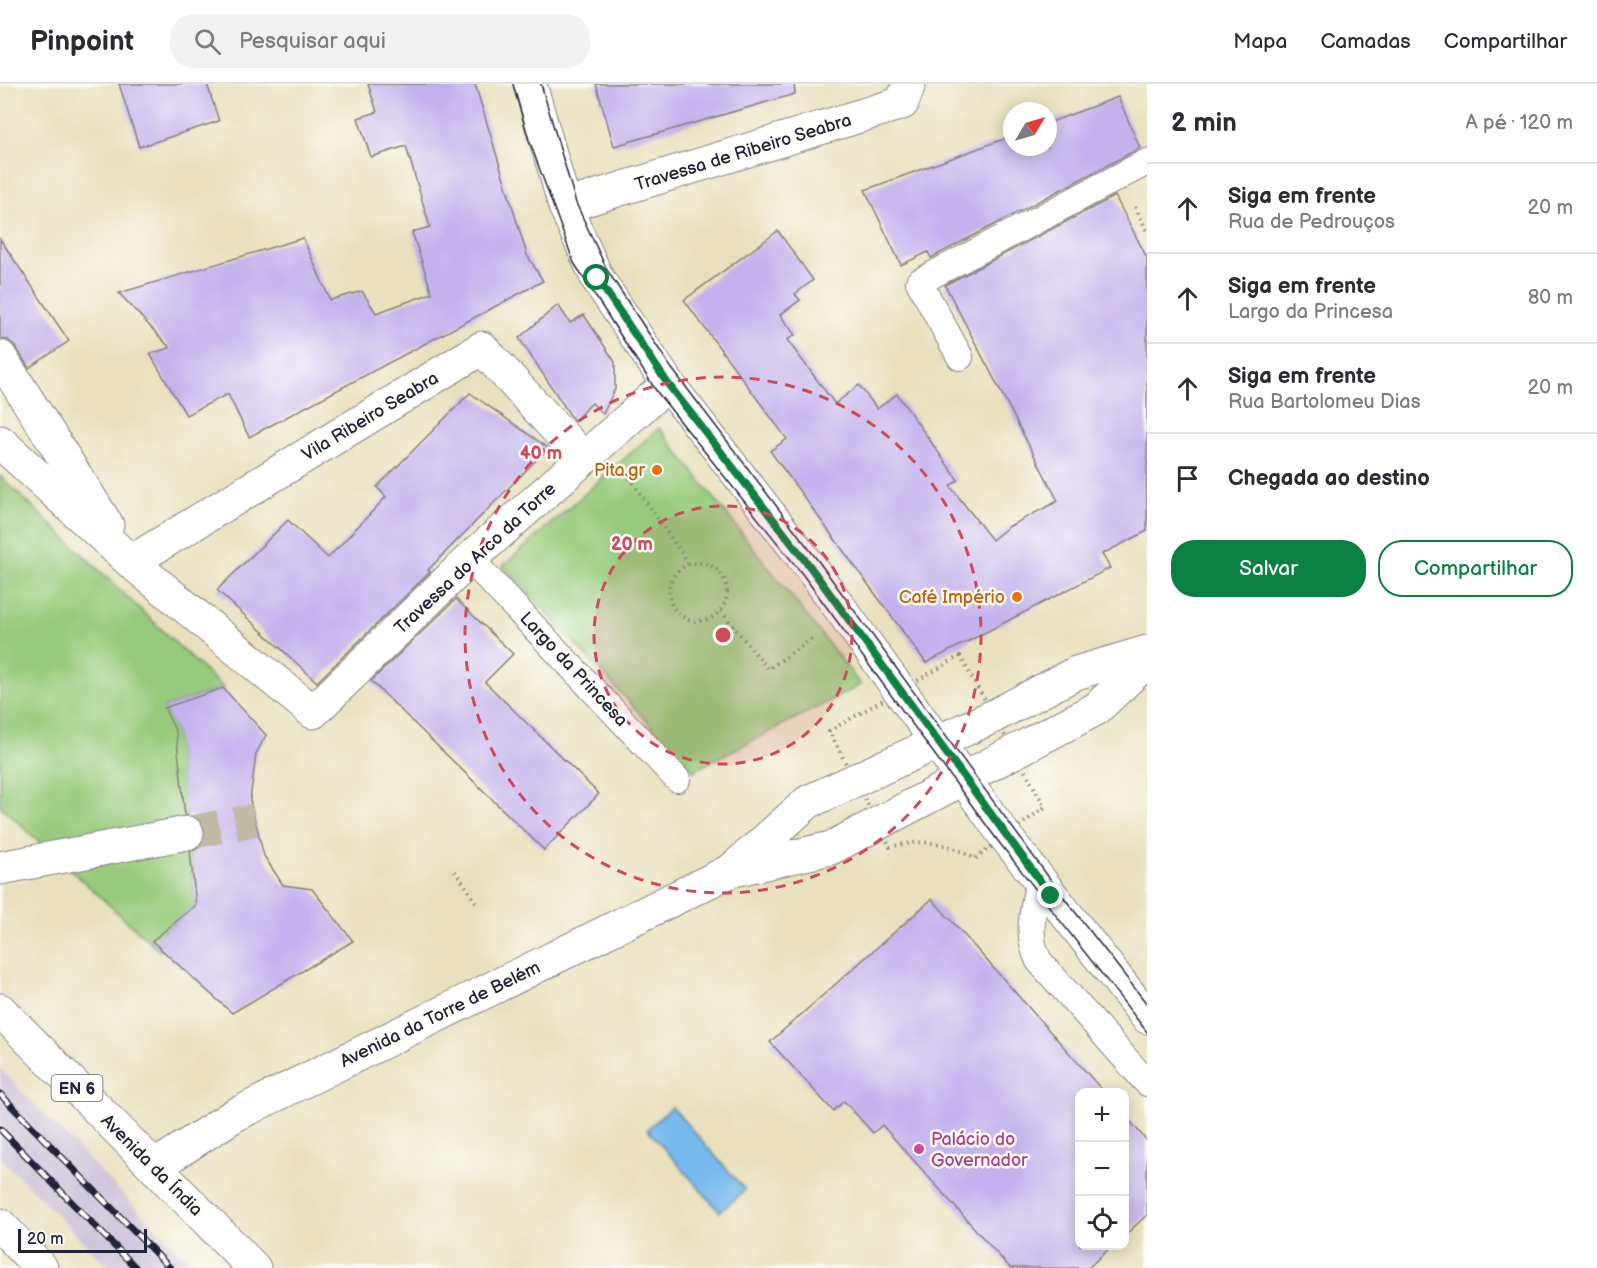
<!DOCTYPE html>
<html lang="pt">
<meta charset="utf-8">
<style>
body{margin:0;font-family:"Balsamiq Sans",sans-serif;background:#f2f2f3;color:#2b2b33}
.controls{position:absolute;right:18px;bottom:18px;display:grid;overflow:hidden;border-radius:12px;box-shadow:0 3px 15px #0003}
.controls button{width:54px;height:54px;display:grid;place-items:center;padding:0;border:0;border-bottom:2px solid #e1e1e2;background:#fff;color:#2b2b33;font:30px sans-serif}
.compass{position:absolute;left:1003px;top:18px;width:54px;height:54px;border-radius:50%;background:#fff;box-shadow:0 3px 15px #0003;rotate:52deg}
.scale{position:absolute;left:18px;bottom:15px;width:129px;box-sizing:border-box;padding-left:6px;border:3px solid #22223b;border-top:0;font-size:16px;line-height:21px;white-space:nowrap;color:#22223b;-webkit-text-stroke:4px #fdfcf7;paint-order:stroke}
.stop{position:absolute;width:18px;height:18px;margin:-14px;border:4px solid #0b8043;border-radius:50%;background:#fff}
.stop.end{background:#0b8043;border-color:#fff;box-shadow:0 2px 6px #0008}
.list{margin:0;padding:0;list-style:none}
h2{display:flex;justify-content:space-between;align-items:center;height:78px;margin:0;padding:0 24px;font-size:26px}
h2 small{font-size:20px;font-weight:400;color:#7c7c81}
.list li{display:grid;grid-template-columns:39px 1fr auto;gap:18px;align-items:center;box-sizing:border-box;height:90px;padding:0 24px;border-top:2px solid #e1e1e2}
.list b{display:block;font-size:22px;white-space:nowrap}
.list p{margin:0;font-size:20px;white-space:nowrap;color:#7c7c81}
.list em{font-size:20px;font-style:normal;color:#7c7c81}
.actions{display:flex;gap:12px;padding:18px 24px}
.actions a{flex:1;padding:14px 0;border:2px solid #0b8043;border-radius:24px;text-align:center;font-size:21px;color:#0b8043}
.actions .main{background:#0b8043;color:#fff}
.icon{flex:none;width:33px;height:33px;fill:none;stroke:currentColor;stroke-width:2;stroke-linecap:round;stroke-linejoin:round}
.map{position:relative;flex:none;width:1147px;height:1184px;overflow:hidden}
header{display:flex;align-items:center;gap:36px;box-sizing:border-box;height:84px;padding:0 30px;background:#fff;border-bottom:2px solid #e1e1e2}
header strong{font-size:28px}
nav{display:flex;gap:33px;margin-inline-start:auto;font-size:21px}
.search{width:420px;height:54px;background:#f2f2f3;display:flex;align-items:center;gap:15px;box-sizing:border-box;padding:0 21px;border-radius:24px;color:#7c7c81;font-size:22px}
main{display:flex}
aside{flex:1;background:#fff}
.map>svg:first-child{display:block}
.industrial{fill:#c9bfd7}
.green{fill:#97ca7b;stroke:#5c765b;stroke-width:1.5}
.water{fill:#78baed;stroke:#4d6e94;stroke-width:1.5}
.building{fill:#c3b2ed}
.lines{fill:none;stroke-linecap:round;stroke-linejoin:round}
.street-tunnel{stroke:#c1bba4;stroke-width:33;stroke-dasharray:33 16;stroke-linecap:butt}
.lane-casing{stroke:#86827c;stroke-width:28}
.street-casing{stroke:#86827c;stroke-width:35}
.secondary-casing{stroke:#86827c;stroke-width:35}
.primary-casing{stroke:#86827c;stroke-width:35}
.path{stroke:#86827c;stroke-width:4;stroke-dasharray:1.5 4.5;stroke-linecap:butt}
.lane{stroke:#fff;stroke-width:26}
.street{stroke:#fff;stroke-width:33}
.secondary{stroke:#fff;stroke-width:33}
.primary{stroke:#fff;stroke-width:33}
.tram{stroke:#22223b;stroke-width:1.5}
.rail-casing{stroke:#22223b;stroke-width:7}
.rail{stroke:#fdfcf7;stroke-width:4.5;stroke-dasharray:14;stroke-linecap:butt}
.route{stroke:#0b8043;stroke-width:8}
.ring{fill:none;stroke:#d1495b;stroke-width:3;stroke-dasharray:10 8}
.food-dot{fill:#e8710a;stroke:#fdfcf7;stroke-width:2}
.hotel-dot{fill:#d1479c;stroke:#fdfcf7;stroke-width:2}
.labels{text-anchor:middle;stroke-width:5;stroke-linejoin:round;paint-order:stroke}
.shield{fill:#fdfcf7;stroke:#646373;stroke-width:1.5}
.shield-label{font-size:16px;font-weight:bold;fill:#22223b}
.street-label{font-size:18px;fill:#22223b;stroke:#fdfcf7}
.food-label{font-size:18px;fill:#c56008;stroke:#fdfcf7;text-anchor:end}
.hotel-label{font-size:18px;fill:#b23c85;stroke:#fdfcf7;text-anchor:start}
.centre{fill:#d1495b;stroke:#fdfcf7;stroke-width:3}
.ring-label{font-size:18px;text-anchor:middle;font-weight:bold;fill:#d1495b;stroke:#fdfcf7;stroke-width:5;stroke-linejoin:round;paint-order:stroke}
</style>
<header>
<strong>Pinpoint</strong>
<div class="search"><svg class="icon" aria-label="search" viewBox="0 0 24 24"><circle cx="10" cy="10" r="6"/><path d="M15 15l6 6"/></svg>Pesquisar aqui</div>
<nav><a>Mapa</a><a>Camadas</a><a>Compartilhar</a></nav>
</header>
<main>
<div class="map">
<svg width="1147" height="1184" viewBox="0 0 1147 1184">
<rect width="100%" height="100%" fill="#fdfcf7"/>
<filter id="ink" filterUnits="userSpaceOnUse"><feTurbulence type="fractalNoise" baseFrequency=".0167" numOctaves="2"/><feDisplacementMap in="SourceGraphic" scale="12" xChannelSelector="R" yChannelSelector="G"/><feConvolveMatrix kernelMatrix="1 2 1 2 8 2 1 2 1" color-interpolation-filters="sRGB"/></filter>
<filter id="wash" filterUnits="userSpaceOnUse"><feTurbulence type="fractalNoise" baseFrequency=".008" numOctaves="4" result="noise"/><feDisplacementMap in="SourceGraphic" scale="24" xChannelSelector="R" yChannelSelector="G"/><feGaussianBlur stdDeviation="1.35" result="paint"/><feColorMatrix in="noise" values="0 0 0 0 0 0 0 0 0 0 0 0 0 0 0 0 0 1.4 0 .05"/><feComposite in="paint" operator="in"/></filter>
<g filter="url(#wash)">
<rect width="100%" height="100%" fill="#e9e1be"/>
<polygon class="industrial" points="0,985 195,1184 109,1184 0,1073"/>
<g class="green">
<polygon points="659,344 861,601 693,687 503,482"/>
<polygon points="0,392 223,604 164,624 176,648 196,821 163,848 160,867 0,722"/>
</g>
<polygon class="water" points="672,1023 745,1106 720,1128 647,1045"/>
<g id="blocks">
<g class="building">
<polygon points="119,0 207,0 219,37 139,63"/>
<polygon points="368,0 475,0 527,171 543,197 249,353 228,310 186,331 150,270 170,264 119,209 303,154 330,216 362,207 376,229 432,209 412,148 430,143 406,62 371,73 358,34 377,28"/>
<polygon points="596,0 794,0 795,10 614,62"/>
<polygon points="1118,13 1140,64 931,174 928,168 901,181 865,106 1012,52 1012,63 1048,63 1048,39"/>
<polygon points="1115,112 1147,174 1147,447 1102,470 1110,484 926,579 770,367 787,355 684,216 778,147 813,196 795,210 800,216 780,231 795,251 787,256 835,320 859,301 877,325 897,310 958,396 950,402 992,456 1008,443 1058,417 945,201"/>
<polygon points="0,155 69,257 29,284 15,262 8,256 0,254"/>
<polygon points="558,221 570,239 584,231 615,278 615,305 603,330 592,319 574,337 519,254"/>
<polygon points="470,309 548,364 428,486 430,488 317,598 217,506 288,436 328,474 386,413 377,403"/>
<polygon points="456,515 513,570 485,598 599,710 544,766 371,597"/>
<polygon points="223,604 266,651 256,670 250,716 264,772 283,801 312,805 353,857 232,929 152,857 196,821 190,768 200,763 205,755 205,746 201,736 185,731 176,648 164,624"/>
<polygon points="932,815 1104,1008 1080,1008 1080,1161 1113,1161 1088,1184 1010,1184 882,1041 873,1049 844,1017 833,1027 770,958"/>
<polygon points="1125,1031 1147,1057 1147,1131 1125,1151"/>
</g>
</g>
</g>
<g filter="url(#ink)">
<use href="#blocks" fill-opacity="0" stroke="#86827c" stroke-width="1.5"/>
<g class="lines">
<polyline class="street-tunnel" points="187,749 255,736"/>
<defs>
<g id="lane">
<polyline points="960,273 919,198 1147,78"/>
<polyline points="470,475 677,695"/>
<path d="M1039,795C1034,824 1025,850 1039,877L1147,999"/>
</g>
<g id="street">
<polyline points="565,122 902,19 909,0"/>
<polyline points="0,273 107,441"/>
<polyline points="0,358 131,478 313,628 470,475 668,300"/>
<polyline points="131,478 482,264 583,374"/>
<polyline points="0,784 187,749"/>
</g>
<g id="secondary">
<polyline points="530,0 565,122 597,194 668,300 811,484 1005,752 1147,933"/>
<polyline points="734,784 808,718 994,632 1076,589 1147,568"/>
<polyline points="154,1083 233,1032 730,787 831,764 1096,625 1147,577"/>
</g>
<g id="primary">
<polyline points="0,926 254,1184"/>
<polyline points="0,1141 41,1184"/>
</g>
</defs>
<use href="#lane" class="lane-casing"/>
<use href="#street" class="street-casing"/>
<use href="#secondary" class="secondary-casing"/>
<use href="#primary" class="primary-casing"/>
<g class="path">
<polyline points="1135,123 1147,147"/>
<polyline points="626,389 689,480"/>
<circle cx="698" cy="508" r="29"/>
<polyline points="721,527 768,585 815,553"/>
<path d="M960,572L1045,723L975,775C946,757 923,755 890,763L829,647Z"/>
<polyline points="455,787 478,821"/>
</g>
<use href="#lane" class="lane"/>
<use href="#street" class="street"/>
<use href="#secondary" class="secondary"/>
<use href="#primary" class="primary"/>
<g class="tram">
<polyline points="513,0 529,56 574,179 657,308 803,491 998,757 1147,948"/>
<polyline points="541,0 576,119 607,186 670,282 819,478 1058,806 1147,920"/>
</g>
<defs>
<g id="rail">
<polyline points="0,1010 170,1184"/>
<polyline points="0,1045 136,1184"/>
</g>
</defs>
<use href="#rail" class="rail-casing"/>
<use href="#rail" class="rail"/>
</g>
</g>
<g class="lines" filter="url(#ink)">
<polyline class="route" points="597,194 668,300 811,484 1051,812"/>
</g>
<circle cx="723" cy="551" r="129" fill="#d1495b" fill-opacity=".12"/>
<g class="ring">
<circle cx="723" cy="551" r="129"/>
<circle cx="723" cy="551" r="258"/>
</g>
<g class="food-dot">
<circle cx="657" cy="386" r="6"/>
<circle cx="1017" cy="513" r="6"/>
</g>
<circle class="hotel-dot" cx="919" cy="1065" r="6"/>
<g class="labels">
<rect class="shield" x="51.5" y="991" width="51" height="26" rx="4.5"/>
<g class="shield-label">
<text x="77" y="1010">EN 6</text>
</g>
<g class="street-label">
<text transform="translate(743 68) rotate(-17)" y="6">Travessa de Ribeiro Seabra</text>
<text transform="translate(370 332) rotate(-31)" y="6">Vila Ribeiro Seabra</text>
<text transform="translate(475 474) rotate(-43)" y="6">Travessa do Arco da Torre</text>
<text transform="translate(574 585) rotate(47)" y="6">Largo da Princesa</text>
<text transform="translate(440 930) rotate(-26)" y="6">Avenida da Torre de Belém</text>
<text transform="translate(152 1081) rotate(45)" y="6">Avenida da Índia</text>
</g>
<g class="food-label">
<text x="645" y="392">Pita.gr</text>
<text x="1005" y="519">Café Império</text>
</g>
<g class="hotel-label">
<text x="931" y="1061">Palácio do<tspan x="931" dy="21">Governador</tspan></text>
</g>
</g>
<circle cx="723" cy="551" r="9" class="centre"/>
<g class="ring-label">
<text x="541" y="375">40 m</text>
<text x="632" y="466">20 m</text>
</g>
</svg>
<div class="controls">
<button>+</button>
<button>−</button>
<button><svg class="icon" aria-label="locate" viewBox="0 0 24 24"><circle cx="12" cy="12" r="6"/><path d="M12 2v4M12 18v4M2 12h4M18 12h4"/></svg></button>
</div>
<svg class="compass" viewBox="-18 -18 36 36"><path d="M0-13l5 13h-10z" fill="#e53935"/><path d="M0 13l5-13h-10z" fill="#7c7c81"/></svg>
<div class="scale">20 m</div>
<div class="stop" style="left:597px;top:194px"></div>
<div class="stop end" style="left:1051px;top:812px"></div>
</div>
<aside>
<h2>2 min<small>A pé · 120 m</small></h2>
<ul class="list">
<li><svg class="icon" aria-label="ahead" viewBox="0 0 24 24"><path d="M12 20V5M6 11l6-6 6 6"/></svg><div><b>Siga em frente</b><p>Rua de Pedrouços</p></div><em>20 m</em></li>
<li><svg class="icon" aria-label="ahead" viewBox="0 0 24 24"><path d="M12 20V5M6 11l6-6 6 6"/></svg><div><b>Siga em frente</b><p>Largo da Princesa</p></div><em>80 m</em></li>
<li><svg class="icon" aria-label="ahead" viewBox="0 0 24 24"><path d="M12 20V5M6 11l6-6 6 6"/></svg><div><b>Siga em frente</b><p>Rua Bartolomeu Dias</p></div><em>20 m</em></li>
<li><svg class="icon" aria-label="arrive" viewBox="0 0 24 24"><path d="M6 21V4h12l-3 4 3 4H6"/></svg><div><b>Chegada ao destino</b></div></li>
</ul>
<div class="actions"><a class="main">Salvar</a><a>Compartilhar</a></div>
</aside>
</main>
